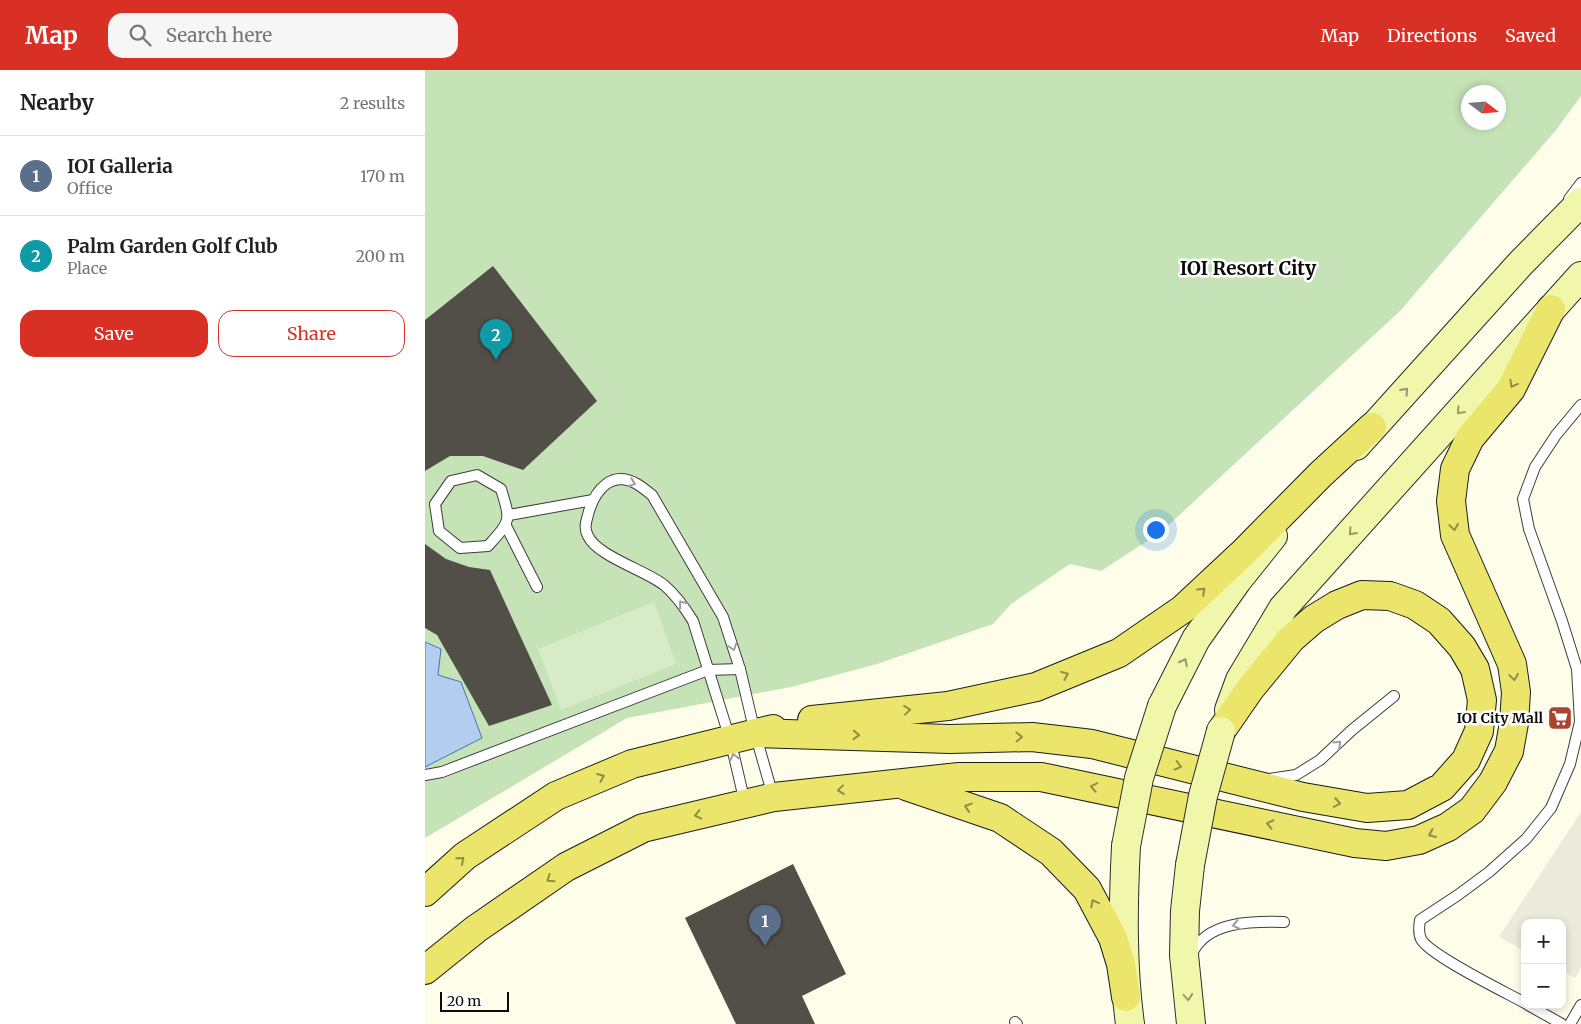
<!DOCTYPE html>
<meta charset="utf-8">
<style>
body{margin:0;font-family:Merriweather,serif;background:#f6f6f6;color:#222}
.controls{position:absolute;right:15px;bottom:15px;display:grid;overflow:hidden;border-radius:10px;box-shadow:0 2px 8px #0003}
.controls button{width:45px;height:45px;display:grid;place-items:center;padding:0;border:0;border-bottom:1px solid #e0e0e0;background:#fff;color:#222;font:25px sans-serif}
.compass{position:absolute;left:1036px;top:15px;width:45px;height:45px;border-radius:50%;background:#fff;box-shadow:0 2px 8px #0003;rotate:106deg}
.scale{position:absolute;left:15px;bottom:12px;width:69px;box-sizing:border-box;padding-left:5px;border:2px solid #0a0a0a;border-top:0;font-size:14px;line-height:18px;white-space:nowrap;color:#0a0a0a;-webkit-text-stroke:4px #fff;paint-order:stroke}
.you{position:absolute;left:730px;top:459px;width:18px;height:18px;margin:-12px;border:4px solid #fff;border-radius:50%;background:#1a73e8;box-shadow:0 0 0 8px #1a73e833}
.badge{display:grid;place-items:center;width:32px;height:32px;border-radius:50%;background:#d93025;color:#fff;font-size:16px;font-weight:700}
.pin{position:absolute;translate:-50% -41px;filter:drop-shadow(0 1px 2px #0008)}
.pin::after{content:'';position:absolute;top:26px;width:18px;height:15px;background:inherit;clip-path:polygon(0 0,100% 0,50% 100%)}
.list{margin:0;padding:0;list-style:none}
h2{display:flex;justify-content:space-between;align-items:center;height:65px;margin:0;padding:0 20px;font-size:21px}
h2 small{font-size:16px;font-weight:400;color:#767676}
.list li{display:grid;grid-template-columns:32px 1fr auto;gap:15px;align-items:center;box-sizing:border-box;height:80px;padding:0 20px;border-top:1px solid #e0e0e0}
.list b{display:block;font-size:19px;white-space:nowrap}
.list p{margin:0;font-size:16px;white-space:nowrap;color:#767676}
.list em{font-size:16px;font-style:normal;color:#767676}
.actions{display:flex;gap:10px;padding:15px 20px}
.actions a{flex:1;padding:11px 0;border:1px solid #d93025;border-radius:15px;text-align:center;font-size:18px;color:#d93025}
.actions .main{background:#d93025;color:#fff}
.icon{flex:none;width:28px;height:28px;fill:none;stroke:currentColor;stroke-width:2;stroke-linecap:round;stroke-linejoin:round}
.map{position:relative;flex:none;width:1156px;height:954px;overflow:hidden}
header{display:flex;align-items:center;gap:30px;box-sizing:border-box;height:70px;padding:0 25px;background:#d93025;color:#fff}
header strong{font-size:24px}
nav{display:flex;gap:28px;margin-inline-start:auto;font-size:18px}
.search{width:350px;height:45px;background:#f6f6f6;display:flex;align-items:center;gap:12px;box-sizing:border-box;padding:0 18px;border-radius:15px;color:#767676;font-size:19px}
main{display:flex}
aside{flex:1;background:#fff}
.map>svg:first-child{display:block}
.green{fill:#c5e3b7;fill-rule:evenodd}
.pitch{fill:#d8ebc8}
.plaza{fill:#ebeadb}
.water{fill:#b3cdef;stroke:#4174bf}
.building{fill:#524e48}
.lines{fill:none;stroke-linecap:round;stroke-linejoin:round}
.lane-casing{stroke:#3d3d3d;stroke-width:12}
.secondary-casing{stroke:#2c2c2c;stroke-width:30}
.primary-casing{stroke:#1b1b1b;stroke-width:30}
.lane{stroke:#fff;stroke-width:10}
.secondary{stroke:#f1f7aa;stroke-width:28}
.primary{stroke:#ebe56b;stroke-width:28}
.secondary-bridge-casing{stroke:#2c2c2c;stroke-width:30;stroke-linecap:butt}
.secondary-bridge{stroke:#f1f7aa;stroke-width:28}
.oneway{stroke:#918d44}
.oneway2{stroke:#95986a}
.oneway3{stroke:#9d9d9d}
.labels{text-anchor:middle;stroke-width:5;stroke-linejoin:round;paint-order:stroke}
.poi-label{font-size:14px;font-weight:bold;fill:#0a0a0a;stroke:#fff;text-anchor:end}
.district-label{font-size:19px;font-weight:bold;fill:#0a0a0a;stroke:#fff}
</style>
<header>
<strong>Map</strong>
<div class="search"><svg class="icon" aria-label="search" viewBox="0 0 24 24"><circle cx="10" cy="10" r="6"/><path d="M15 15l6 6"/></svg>Search here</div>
<nav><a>Map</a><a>Directions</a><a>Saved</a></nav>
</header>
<main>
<aside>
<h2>Nearby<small>2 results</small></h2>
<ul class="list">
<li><span class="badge" style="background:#5c6f8a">1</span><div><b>IOI Galleria</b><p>Office</p></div><em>170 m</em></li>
<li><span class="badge" style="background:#0f9aa8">2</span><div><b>Palm Garden Golf Club</b><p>Place</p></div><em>200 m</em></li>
</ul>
<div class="actions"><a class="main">Save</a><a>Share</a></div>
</aside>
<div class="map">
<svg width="1156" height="954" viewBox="0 0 1156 954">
<rect width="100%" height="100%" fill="#fdfde9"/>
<path class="green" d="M0,0H1156V26L1131,60L975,241L736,462L676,501L645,494L586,534L568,554L452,594L366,617L202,648L0,768ZM1044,22H1074V52H1044Z"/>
<polygon class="pitch" points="229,532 251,594 136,640 113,579"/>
<polygon class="plaza" points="1156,742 1156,897 1150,908 1137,901 1137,853 1100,853 1100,881 1074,867"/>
<polygon class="water" points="0,572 16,579 13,605 36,612 57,668 0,697"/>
<g class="building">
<polygon points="68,196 172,331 98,400 58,386 25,386 0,401 0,250"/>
<polygon points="0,474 21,489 44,497 65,500 127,635 64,656 12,565 0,558"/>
<polygon points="368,794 421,904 377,926 390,954 311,954 260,848"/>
</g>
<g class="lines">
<defs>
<g id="lane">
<polyline points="1144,129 1156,113"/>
<path d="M52,405L76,419C86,452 86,450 63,476L35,478L14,461L10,434L26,411Z"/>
<polyline points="84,445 168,430"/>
<polyline points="81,456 112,517"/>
<polyline points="0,705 17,702 283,600 315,599"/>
<polyline points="844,709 871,705 895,690 927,660 969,626"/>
<path d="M320,733L305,669L268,551C260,538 251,525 239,515C222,501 172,486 163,466C158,457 162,450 164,441C171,419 187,400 212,414C217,417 222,421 227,425L298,547L315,599L330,663L348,726"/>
<path d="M767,884C781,851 828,851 859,852"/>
<path d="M1100,933C1080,922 1004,885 996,869C993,863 994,856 995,850L1033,825L1064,802L1101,769L1126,738L1145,694L1155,652L1152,599L1137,551L1104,459L1098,429L1110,397L1131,365L1156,335"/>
<polyline points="1103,935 1137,954"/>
<polyline points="590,952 592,954"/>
<polyline points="1145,954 1156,935"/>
</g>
<g id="secondary">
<polyline points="931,376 1095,194 1156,132"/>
<polyline points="737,636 771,569 812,511 848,466"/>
<polyline points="804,640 815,610 858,538 1156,206"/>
<path d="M701,776C698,836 697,895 705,954"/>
<polyline points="765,795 760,841 759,885 766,954"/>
</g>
<g id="primary">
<polyline points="387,650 523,636 611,617 694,583 758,539 818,483 896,404 947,357"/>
<polyline points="330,663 525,669 607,667 667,674 878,727 942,738 983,735 1017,717 1041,690 1054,661 1057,630 1050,599 1037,577 1014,551 990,535 965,526 937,525 912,535 889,549 866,569 825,619 796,661"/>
<polyline points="481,716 575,748 626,782 662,819 688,868 696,894 701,927"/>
<polyline points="0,822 40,786 131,726 207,694 348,659"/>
<polyline points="0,900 51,859 141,797 218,758 349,727 534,707 616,707 930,773 961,776 994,770 1023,757 1047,740 1068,712 1084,681 1089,653 1091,622 1087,594 1030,465 1026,431 1030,399 1045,368 1086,319 1126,239"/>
</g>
</defs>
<use href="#lane" class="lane-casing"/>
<use href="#secondary" class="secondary-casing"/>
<use href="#primary" class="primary-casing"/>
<use href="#lane" class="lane"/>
<use href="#secondary" class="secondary"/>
<use href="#primary" class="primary"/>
<defs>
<g id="secondary-bridge">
<polyline points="701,776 714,708 737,636"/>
<polyline points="765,795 778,726 796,661"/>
</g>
</defs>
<use href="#secondary-bridge" class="secondary-bridge-casing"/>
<use href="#secondary-bridge" class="secondary-bridge"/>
</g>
<defs><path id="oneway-chevron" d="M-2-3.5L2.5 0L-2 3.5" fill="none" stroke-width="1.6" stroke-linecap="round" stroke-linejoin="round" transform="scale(1.25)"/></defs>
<g class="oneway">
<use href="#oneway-chevron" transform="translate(1088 314) rotate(119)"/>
<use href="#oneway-chevron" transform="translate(1029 457) rotate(82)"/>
<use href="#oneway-chevron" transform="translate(777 521) rotate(-43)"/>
<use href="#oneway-chevron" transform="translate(640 605) rotate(-22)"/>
<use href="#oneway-chevron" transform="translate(1089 607) rotate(82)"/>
<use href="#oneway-chevron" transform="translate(482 640) rotate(-6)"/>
<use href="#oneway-chevron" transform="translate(431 665) rotate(2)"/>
<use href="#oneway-chevron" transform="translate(594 667) rotate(-1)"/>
<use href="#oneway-chevron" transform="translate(753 696) rotate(14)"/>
<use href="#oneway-chevron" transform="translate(176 707) rotate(-23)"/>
<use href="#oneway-chevron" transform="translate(669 717) rotate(-169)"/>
<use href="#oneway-chevron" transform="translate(416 720) rotate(174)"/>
<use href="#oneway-chevron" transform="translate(912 733) rotate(10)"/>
<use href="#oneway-chevron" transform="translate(543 737) rotate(-162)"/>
<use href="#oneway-chevron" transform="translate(273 745) rotate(167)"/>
<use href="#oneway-chevron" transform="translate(845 754) rotate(-168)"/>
<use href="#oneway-chevron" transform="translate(1007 764) rotate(156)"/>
<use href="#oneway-chevron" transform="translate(36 790) rotate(-40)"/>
<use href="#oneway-chevron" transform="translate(125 809) rotate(145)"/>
<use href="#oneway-chevron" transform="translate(669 833) rotate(-118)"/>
</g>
<g class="oneway2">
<use href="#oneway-chevron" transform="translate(980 321) rotate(-48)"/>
<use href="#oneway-chevron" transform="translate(1035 341) rotate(132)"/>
<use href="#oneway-chevron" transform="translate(927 462) rotate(132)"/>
<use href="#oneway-chevron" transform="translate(759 592) rotate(-63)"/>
<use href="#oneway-chevron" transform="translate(763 927) rotate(85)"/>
</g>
<g class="oneway3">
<use href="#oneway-chevron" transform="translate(207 413) rotate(21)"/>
<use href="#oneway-chevron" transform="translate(257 534) rotate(-128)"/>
<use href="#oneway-chevron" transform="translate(308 577) rotate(72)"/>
<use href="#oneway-chevron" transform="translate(913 674) rotate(-43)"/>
<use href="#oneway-chevron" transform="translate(309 687) rotate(-103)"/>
<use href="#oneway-chevron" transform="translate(811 855) rotate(168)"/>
</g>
<defs>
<symbol id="supermarket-square" viewBox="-11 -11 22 22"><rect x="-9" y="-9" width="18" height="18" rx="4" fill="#ac4330" stroke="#fff"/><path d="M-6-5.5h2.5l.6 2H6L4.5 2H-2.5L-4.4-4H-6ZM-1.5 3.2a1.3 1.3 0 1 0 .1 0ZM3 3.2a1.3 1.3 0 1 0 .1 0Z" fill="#fff"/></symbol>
</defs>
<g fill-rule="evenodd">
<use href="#supermarket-square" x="1121" y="634" width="28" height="28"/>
</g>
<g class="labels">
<g class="poi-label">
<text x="1118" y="653">IOI City Mall</text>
</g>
<g class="district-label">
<text x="823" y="205">IOI Resort City</text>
</g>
</g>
</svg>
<div class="controls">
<button>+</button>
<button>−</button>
</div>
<svg class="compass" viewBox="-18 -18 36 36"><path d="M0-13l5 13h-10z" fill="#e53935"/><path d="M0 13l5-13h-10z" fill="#767676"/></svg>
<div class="scale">20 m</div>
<div class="you"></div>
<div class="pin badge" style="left:340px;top:876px;background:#5c6f8a">1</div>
<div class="pin badge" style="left:71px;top:290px;background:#0f9aa8">2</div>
</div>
</main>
